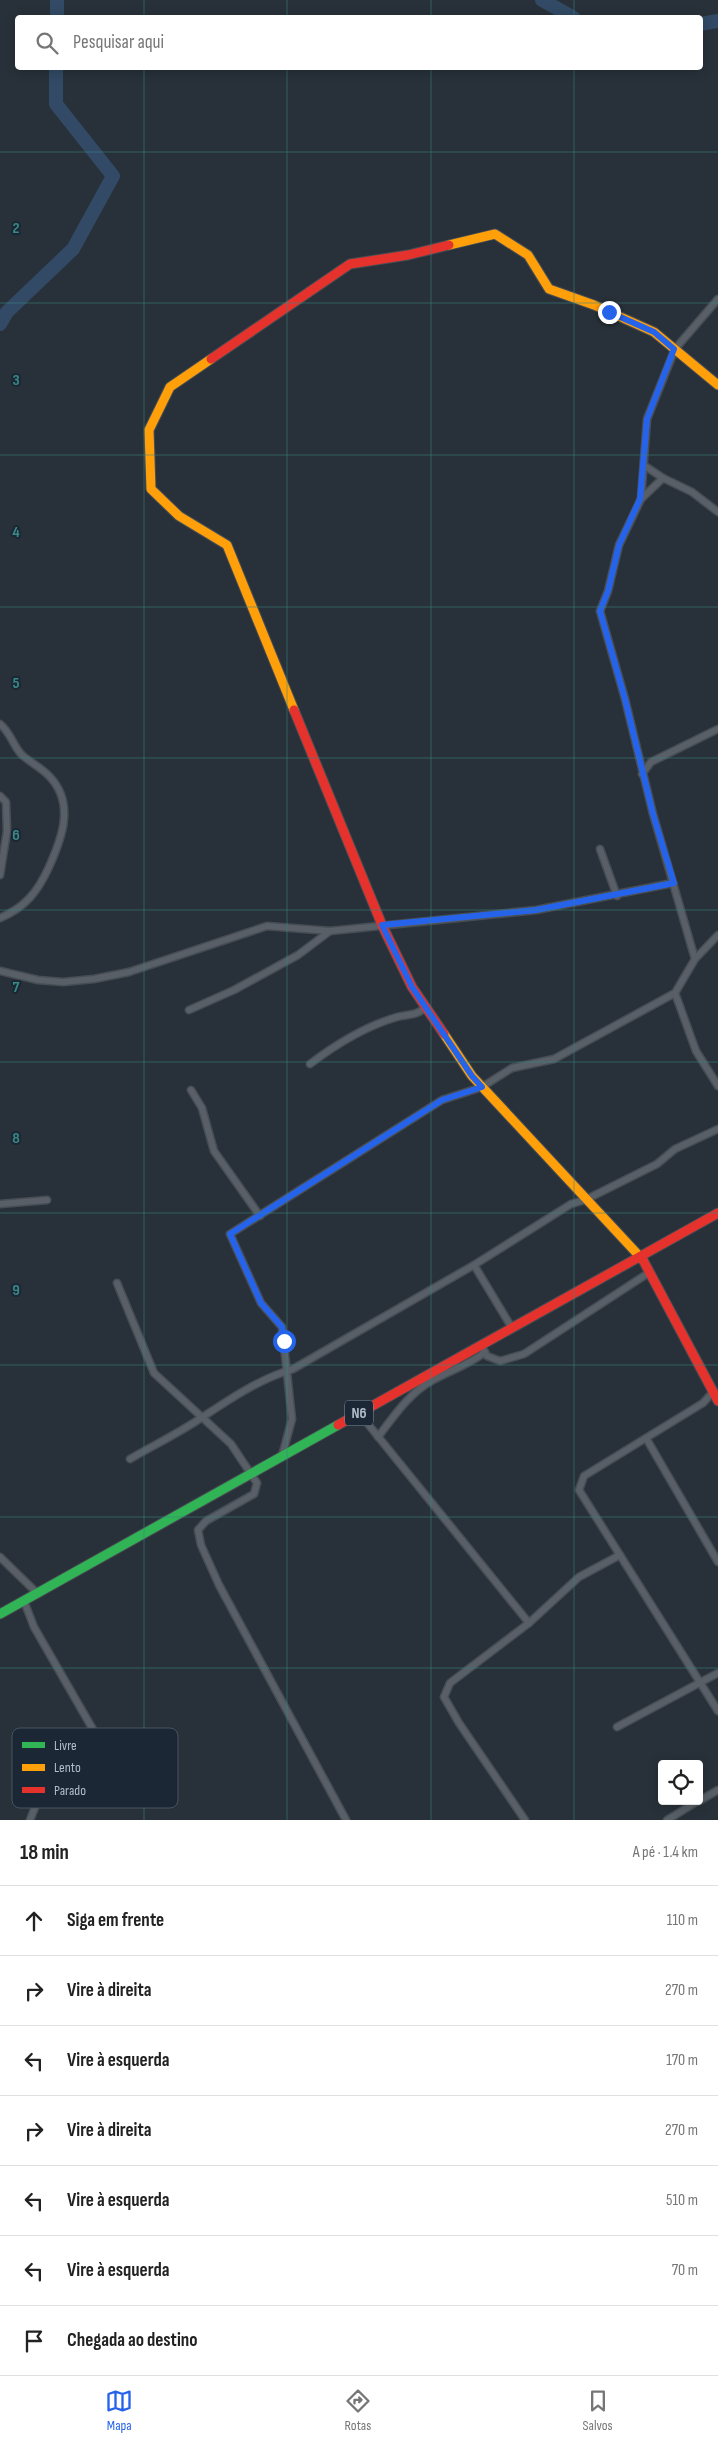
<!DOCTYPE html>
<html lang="pt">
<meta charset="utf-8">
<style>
body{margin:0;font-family:"Sofia Sans Condensed",sans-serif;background:#f6f6f6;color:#222}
.controls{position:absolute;right:15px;bottom:15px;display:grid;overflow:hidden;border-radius:5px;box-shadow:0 2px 12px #0003}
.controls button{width:45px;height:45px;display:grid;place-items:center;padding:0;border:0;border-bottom:1px solid #e0e0e0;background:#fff;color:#222;font:25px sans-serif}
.stop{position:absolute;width:15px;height:15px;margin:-11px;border:4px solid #2563eb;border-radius:50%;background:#fff}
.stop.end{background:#2563eb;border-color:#fff;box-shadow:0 1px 5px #0008}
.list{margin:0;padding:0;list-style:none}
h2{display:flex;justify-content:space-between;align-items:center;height:65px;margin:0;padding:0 20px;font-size:21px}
h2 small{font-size:16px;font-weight:400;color:#767676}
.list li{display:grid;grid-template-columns:32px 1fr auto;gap:15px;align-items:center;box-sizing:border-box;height:70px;padding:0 20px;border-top:1px solid #e0e0e0}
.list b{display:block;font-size:19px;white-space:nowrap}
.list em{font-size:16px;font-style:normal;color:#767676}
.icon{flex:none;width:28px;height:28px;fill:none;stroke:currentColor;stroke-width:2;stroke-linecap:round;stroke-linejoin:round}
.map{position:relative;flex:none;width:718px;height:1820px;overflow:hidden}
.search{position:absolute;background:#fff;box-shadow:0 2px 12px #0003;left:15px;right:15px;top:15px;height:55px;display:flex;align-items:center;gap:12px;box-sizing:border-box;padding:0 18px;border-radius:5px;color:#767676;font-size:19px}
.sheet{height:555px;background:#fff}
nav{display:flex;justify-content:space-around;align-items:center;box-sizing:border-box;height:70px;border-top:1px solid #e0e0e0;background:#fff;font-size:14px;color:#767676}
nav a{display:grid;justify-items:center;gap:2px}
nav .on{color:#2563eb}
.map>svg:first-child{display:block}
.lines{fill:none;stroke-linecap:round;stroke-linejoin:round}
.river{stroke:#324a65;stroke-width:14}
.street-casing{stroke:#474d54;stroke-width:9}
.fast-casing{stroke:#474d54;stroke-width:11}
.slow-casing{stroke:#474d54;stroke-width:11}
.jam-casing{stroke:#474d54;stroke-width:11}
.street{stroke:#595f67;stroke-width:6}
.fast{stroke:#30b455;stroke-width:9}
.slow{stroke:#ff9f0a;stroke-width:9}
.jam{stroke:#e5322d;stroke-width:9}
.route{stroke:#2563eb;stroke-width:6}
.grid{fill:none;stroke:#388885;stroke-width:1;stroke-opacity:0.55}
.labels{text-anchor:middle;stroke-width:4;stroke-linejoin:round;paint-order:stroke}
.shield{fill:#1b2735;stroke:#85909e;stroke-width:1}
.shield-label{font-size:15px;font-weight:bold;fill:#b2bdcb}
.key{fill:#1b2735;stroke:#485462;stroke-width:1}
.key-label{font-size:14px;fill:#b2bdcb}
.grid-label{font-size:16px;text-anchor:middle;font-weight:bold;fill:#388885;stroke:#1b2735;stroke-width:4;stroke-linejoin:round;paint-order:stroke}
</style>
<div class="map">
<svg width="718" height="1820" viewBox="0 0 718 1820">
<rect width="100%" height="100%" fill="#283139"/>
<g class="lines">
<g class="river">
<polyline points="542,0 574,18"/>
<polyline points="57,18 57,0"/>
<polyline points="700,24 718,21"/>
<polyline points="0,324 7,312 73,249 113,176 56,104 56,68"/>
</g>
<defs>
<g id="street">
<polyline points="645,466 663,478"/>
<polyline points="641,499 663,478 692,492 718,512"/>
<path d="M0,724C11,733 13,746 22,755C31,763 42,768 50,777C75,804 62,838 49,867C38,891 26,907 0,918"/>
<polyline points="642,774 651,762 718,729"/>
<polyline points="0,796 6,802 7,831 0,875"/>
<polyline points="600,849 617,896"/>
<polyline points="718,935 695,959 675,993 696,1051 718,1086"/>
<polyline points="695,959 653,814 625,699 600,611 608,591 619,545 641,499 647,419 675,349 718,299"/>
<polyline points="0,971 38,980 63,982 94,979 129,972 267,926 330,931 536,910 673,883"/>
<polyline points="189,1010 234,990 298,955 330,931"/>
<path d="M310,1064C335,1045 366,1026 397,1017C407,1014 418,1016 425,1007"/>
<polyline points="191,1090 202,1108 214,1151 260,1216"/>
<polyline points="0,1204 47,1200"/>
<polyline points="474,1265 512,1328"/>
<polyline points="117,1283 154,1373 231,1444 257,1483 254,1494 206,1521 198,1530 201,1545 219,1585 346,1820"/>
<polyline points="481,1345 487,1356 500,1361 524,1354 650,1272"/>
<polyline points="713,1392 703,1403 584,1476 579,1490 718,1711"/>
<polyline points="359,1413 529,1623"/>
<path d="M378,1437C394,1416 409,1393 433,1380C451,1370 469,1365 485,1352"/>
<polyline points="646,1438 718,1562"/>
<polyline points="282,1456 292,1419 282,1327 261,1303 230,1234 442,1100 482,1087 512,1068 554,1059 675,993"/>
<path d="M130,1459C154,1445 179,1433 201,1418C230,1399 259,1379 293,1369L474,1265L571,1204L585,1200L657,1164L675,1149L718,1129"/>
<polyline points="0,1557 38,1594"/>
<path d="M24,1601L34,1627L95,1733L96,1739C91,1757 69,1759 56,1771C43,1784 37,1803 30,1820"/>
<polyline points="617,1727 718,1673"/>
<polyline points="699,1801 718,1790"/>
<polyline points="525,1820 459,1723 444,1697 450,1683 529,1623 579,1577 620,1555"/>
<polyline points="667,1820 698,1801"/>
</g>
<polyline id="fast" points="0,1614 338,1425"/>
<g id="slow">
<polyline points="449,245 495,234 528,255 549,289 594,305 654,332 718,385"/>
<polyline points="211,359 170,387 149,430 151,489 179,516 227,545 294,710"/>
<polyline points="444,1034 472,1076 643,1260"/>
</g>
<g id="jam">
<polyline points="211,359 350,264 408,255 449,245"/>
<polyline points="294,710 382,925 412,987 444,1034"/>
<polyline points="643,1260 718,1401"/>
<polyline points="338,1425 718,1213"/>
</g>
</defs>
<use href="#street" class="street-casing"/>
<use href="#fast" class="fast-casing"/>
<use href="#slow" class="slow-casing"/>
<use href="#jam" class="jam-casing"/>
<use href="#street" class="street"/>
<use href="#fast" class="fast"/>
<use href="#slow" class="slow"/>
<use href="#jam" class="jam"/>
</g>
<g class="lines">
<polyline class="route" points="284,1341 282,1327 261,1303 230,1234 442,1100 482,1087 472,1076 412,987 382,925 536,910 674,883 653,814 625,699 600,611 608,591 619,545 640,499 647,419 674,349 654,332 609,312"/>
</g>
<path class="grid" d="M144,0V18M287,0V18M431,0V18M574,0V18M144,68V1820M287,68V1820M431,68V1820M574,68V1820M0,152H718M0,303H718M0,455H718M0,607H718M0,758H718M0,910H718M0,1062H718M0,1213H718M0,1365H718M0,1517H718M0,1668H718"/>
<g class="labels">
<rect class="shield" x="345" y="1400.5" width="28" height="25" rx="4"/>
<g class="shield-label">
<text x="359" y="1418">N6</text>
</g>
</g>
<rect x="12" y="1728" width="166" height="80" rx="8" class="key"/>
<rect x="22" y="1742" width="23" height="6" fill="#30b455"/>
<rect x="22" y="1764" width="23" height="7" fill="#ff9f0a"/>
<rect x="22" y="1787" width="23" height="6" fill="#e5322d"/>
<g class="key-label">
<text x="54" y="1750">Livre</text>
<text x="54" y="1772">Lento</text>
<text x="54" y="1795">Parado</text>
</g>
<g class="grid-label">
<text x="16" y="233">2</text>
<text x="16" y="385">3</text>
<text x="16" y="537">4</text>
<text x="16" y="688">5</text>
<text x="16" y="840">6</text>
<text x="16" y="992">7</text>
<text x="16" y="1143">8</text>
<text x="16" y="1295">9</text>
</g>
</svg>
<div class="controls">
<button><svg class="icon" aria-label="locate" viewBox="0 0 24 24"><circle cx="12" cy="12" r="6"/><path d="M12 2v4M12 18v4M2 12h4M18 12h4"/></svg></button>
</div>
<div class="stop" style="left:284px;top:1341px"></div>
<div class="stop end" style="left:609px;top:312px"></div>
<div class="search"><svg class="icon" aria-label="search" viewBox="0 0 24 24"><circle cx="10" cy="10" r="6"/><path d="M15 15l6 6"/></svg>Pesquisar aqui</div>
</div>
<section class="sheet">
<h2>18 min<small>A pé · 1.4 km</small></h2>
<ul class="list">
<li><svg class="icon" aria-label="ahead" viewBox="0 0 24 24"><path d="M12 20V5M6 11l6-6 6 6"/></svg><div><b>Siga em frente</b></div><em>110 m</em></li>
<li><svg class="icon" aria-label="right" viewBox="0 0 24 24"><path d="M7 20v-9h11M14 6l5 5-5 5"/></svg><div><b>Vire à direita</b></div><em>270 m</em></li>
<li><svg class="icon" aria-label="left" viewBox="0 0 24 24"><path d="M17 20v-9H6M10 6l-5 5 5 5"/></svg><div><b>Vire à esquerda</b></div><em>170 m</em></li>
<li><svg class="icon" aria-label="right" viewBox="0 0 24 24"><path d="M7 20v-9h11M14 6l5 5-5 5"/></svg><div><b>Vire à direita</b></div><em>270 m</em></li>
<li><svg class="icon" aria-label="left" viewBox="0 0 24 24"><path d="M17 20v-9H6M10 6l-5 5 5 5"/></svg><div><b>Vire à esquerda</b></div><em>510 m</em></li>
<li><svg class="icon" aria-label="left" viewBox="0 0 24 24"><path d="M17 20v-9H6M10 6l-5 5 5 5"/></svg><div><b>Vire à esquerda</b></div><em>70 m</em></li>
<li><svg class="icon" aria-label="arrive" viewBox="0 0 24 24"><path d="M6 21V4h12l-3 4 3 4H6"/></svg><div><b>Chegada ao destino</b></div></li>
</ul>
</section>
<nav>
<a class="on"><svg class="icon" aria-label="map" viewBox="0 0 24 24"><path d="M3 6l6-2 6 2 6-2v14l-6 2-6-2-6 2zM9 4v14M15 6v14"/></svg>Mapa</a>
<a><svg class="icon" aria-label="directions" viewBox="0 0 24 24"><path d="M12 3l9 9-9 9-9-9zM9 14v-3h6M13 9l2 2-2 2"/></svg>Rotas</a>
<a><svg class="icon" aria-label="saved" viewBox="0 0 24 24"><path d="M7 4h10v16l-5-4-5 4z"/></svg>Salvos</a>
</nav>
